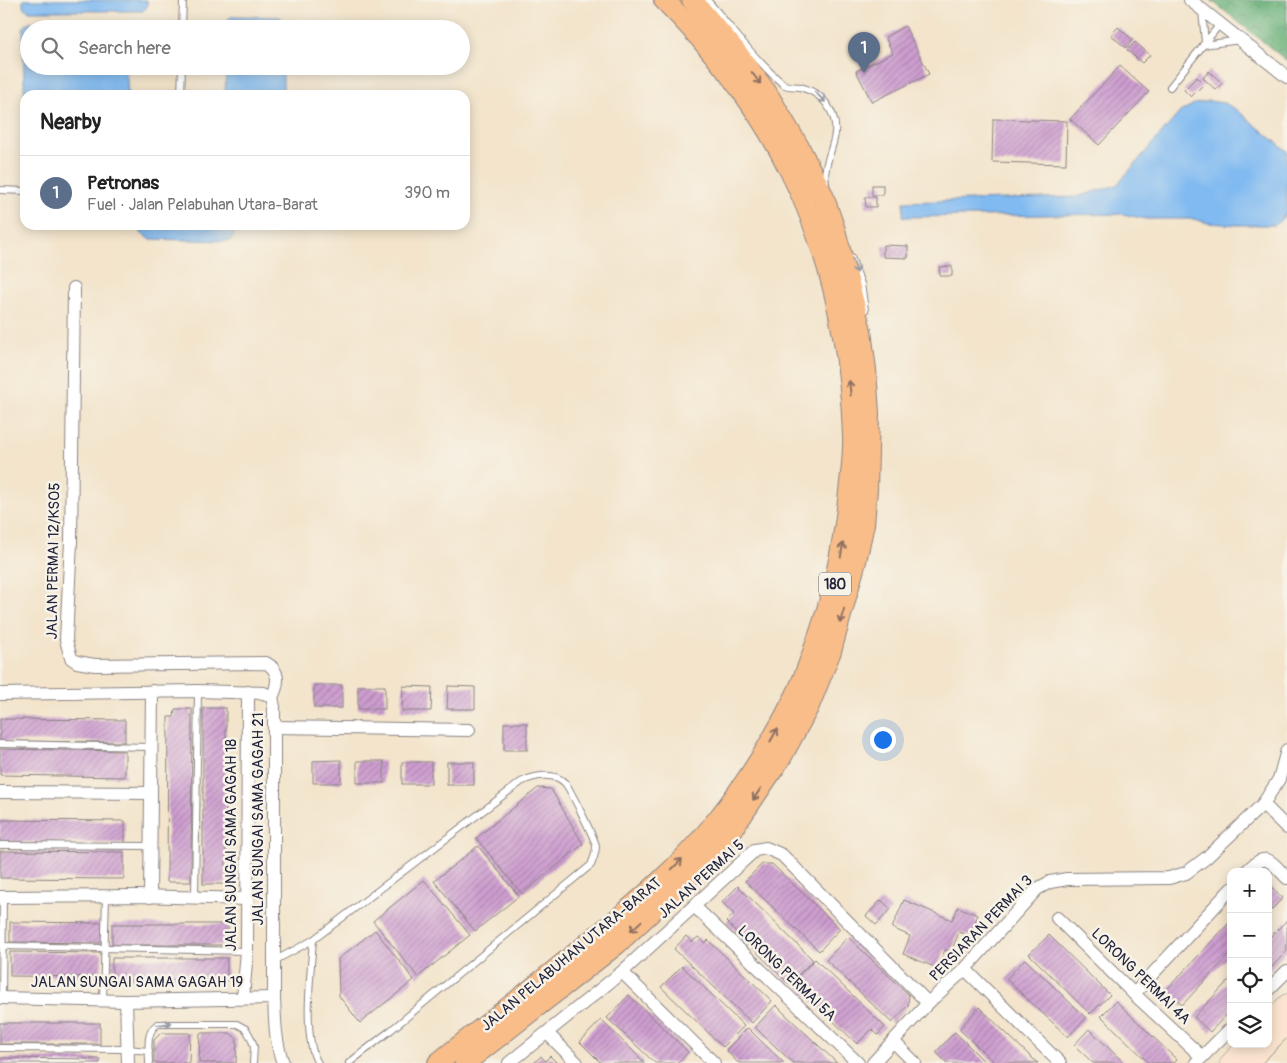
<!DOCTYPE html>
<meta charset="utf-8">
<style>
body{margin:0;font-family:Pangolin,sans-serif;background:#f2f2f2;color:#222}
.controls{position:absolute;right:15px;bottom:15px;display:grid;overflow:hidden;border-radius:10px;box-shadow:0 2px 12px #0003}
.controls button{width:45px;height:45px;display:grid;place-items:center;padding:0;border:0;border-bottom:1px solid #e0e0e0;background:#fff;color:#222;font:25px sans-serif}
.you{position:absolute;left:882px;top:739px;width:18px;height:18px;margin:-12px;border:4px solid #fff;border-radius:50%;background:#1a73e8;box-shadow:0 0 0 8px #1a73e833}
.badge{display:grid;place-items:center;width:32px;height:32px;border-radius:50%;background:#1f6fb2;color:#fff;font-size:16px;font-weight:700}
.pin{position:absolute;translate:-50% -41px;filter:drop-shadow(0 1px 2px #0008)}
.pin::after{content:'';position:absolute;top:26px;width:18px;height:15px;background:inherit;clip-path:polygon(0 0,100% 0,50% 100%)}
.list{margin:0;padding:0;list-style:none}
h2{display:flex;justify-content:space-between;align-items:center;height:65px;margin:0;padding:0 20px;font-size:21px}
h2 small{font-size:16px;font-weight:400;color:#767676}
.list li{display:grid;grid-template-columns:32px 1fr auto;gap:15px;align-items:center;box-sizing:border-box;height:75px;padding:0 20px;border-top:1px solid #e0e0e0}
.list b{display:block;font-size:19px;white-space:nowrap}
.list p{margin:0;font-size:16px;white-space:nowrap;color:#767676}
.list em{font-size:16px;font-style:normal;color:#767676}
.icon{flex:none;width:28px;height:28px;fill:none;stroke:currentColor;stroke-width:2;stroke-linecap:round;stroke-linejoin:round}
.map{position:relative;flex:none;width:1287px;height:1063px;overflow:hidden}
.search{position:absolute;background:#fff;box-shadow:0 2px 12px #0003;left:20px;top:20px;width:450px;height:55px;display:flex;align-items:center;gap:12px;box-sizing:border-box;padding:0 18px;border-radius:28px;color:#767676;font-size:19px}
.panel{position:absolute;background:#fff;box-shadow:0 2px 12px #0003;left:20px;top:90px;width:450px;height:140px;border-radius:15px}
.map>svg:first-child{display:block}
.forest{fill:url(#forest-crowns);stroke:#44695a}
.water{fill:#80baf1;stroke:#516e96}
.building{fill:url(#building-hatch)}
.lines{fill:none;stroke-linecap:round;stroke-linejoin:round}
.lane-casing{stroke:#8a8383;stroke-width:8}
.street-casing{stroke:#8a8383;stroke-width:14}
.secondary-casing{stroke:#8a8383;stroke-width:19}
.primary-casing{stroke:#8a8383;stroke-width:22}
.lane{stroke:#fff;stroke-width:6}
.street{stroke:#fff;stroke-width:12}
.secondary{stroke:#fce5d0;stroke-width:18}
.primary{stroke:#f8bd89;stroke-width:20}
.oneway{stroke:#8d7062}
.oneway2{stroke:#9c9ca7}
.labels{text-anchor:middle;stroke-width:5;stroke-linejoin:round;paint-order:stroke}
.shield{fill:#f7f3e8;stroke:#62616f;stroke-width:1}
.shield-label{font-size:14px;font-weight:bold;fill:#22223b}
.street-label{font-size:15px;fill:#22223b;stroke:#f7f3e8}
</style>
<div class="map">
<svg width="1287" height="1063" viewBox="0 0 1287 1063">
<defs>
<pattern id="forest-crowns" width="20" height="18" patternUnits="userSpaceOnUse" patternTransform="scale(1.25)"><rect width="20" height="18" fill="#67b078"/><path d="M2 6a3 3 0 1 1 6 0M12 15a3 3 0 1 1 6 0" fill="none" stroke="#548f64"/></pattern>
<pattern id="building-hatch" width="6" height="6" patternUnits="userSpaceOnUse" patternTransform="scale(1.25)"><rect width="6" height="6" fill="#ce9ed0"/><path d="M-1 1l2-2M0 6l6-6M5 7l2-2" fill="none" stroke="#a780aa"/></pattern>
</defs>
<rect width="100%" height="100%" fill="#f7f3e8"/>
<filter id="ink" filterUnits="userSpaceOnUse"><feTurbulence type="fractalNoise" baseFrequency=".02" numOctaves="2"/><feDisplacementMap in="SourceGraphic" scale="10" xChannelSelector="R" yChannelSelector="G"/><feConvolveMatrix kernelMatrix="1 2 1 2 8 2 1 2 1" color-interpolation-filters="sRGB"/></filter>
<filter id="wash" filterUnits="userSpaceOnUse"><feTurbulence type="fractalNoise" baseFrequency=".0096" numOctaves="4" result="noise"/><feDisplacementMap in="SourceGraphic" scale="20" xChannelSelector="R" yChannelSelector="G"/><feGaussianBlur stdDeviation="1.12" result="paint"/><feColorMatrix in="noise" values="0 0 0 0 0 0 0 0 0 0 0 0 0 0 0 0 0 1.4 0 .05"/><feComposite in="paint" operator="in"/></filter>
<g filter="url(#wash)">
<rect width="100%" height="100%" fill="#f3e4cb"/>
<polygon class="forest" points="1211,0 1287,0 1287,61"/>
<g class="water">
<polygon points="23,0 147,0 147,7 143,11 29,11 23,7"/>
<polygon points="233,16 280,17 283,21 283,29 227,29 228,19"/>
<polygon points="29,22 118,26 121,29 29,29 29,66 126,66 128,95 25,95 25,125 23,28"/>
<polygon points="226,66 283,66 283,95 225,95"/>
<polygon points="1209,101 1224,103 1237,110 1287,151 1287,212 1280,221 1274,225 1239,225 1208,223 1194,219 1146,219 1123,214 903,217 904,202 1077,197 1117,185 1180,112 1194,104"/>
<polygon points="141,225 234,225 234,236 230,241 149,239 141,233"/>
</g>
<g id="blocks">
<g class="building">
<polygon points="905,26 929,74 872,102 856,71 893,53 885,37"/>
<polygon points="1118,27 1133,40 1126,48 1111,35"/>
<polygon points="1135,42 1150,55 1142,63 1127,50"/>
<polygon points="1120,66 1149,92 1099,145 1070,119"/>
<polygon points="1209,71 1222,83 1216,90 1203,78"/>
<polygon points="1197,77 1204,84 1191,97 1184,90"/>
<polygon points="993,119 1067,121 1066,164 992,162"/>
<rect x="872" y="185" width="11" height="10"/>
<polygon points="865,197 876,197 876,207 866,207"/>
<polygon points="883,245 908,246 908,258 883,257"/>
<polygon points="952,266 952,276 940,276 939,267"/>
<rect x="314" y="685" width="28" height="23"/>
<rect x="358" y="686" width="27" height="23"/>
<polygon points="403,686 432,687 431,711 402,711"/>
<polygon points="448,686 475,687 475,709 447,709"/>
<rect x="203" y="708" width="23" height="176"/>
<polygon points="175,709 192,709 191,882 167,882 168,717 174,717"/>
<polygon points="0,719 125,720 125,742 0,741"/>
<rect x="504" y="723" width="23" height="27"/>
<polygon points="0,749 125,751 125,777 0,775"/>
<polygon points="341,760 341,783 313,783 313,761"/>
<rect x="357" y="761" width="27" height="22"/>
<rect x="402" y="762" width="29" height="22"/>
<rect x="447" y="762" width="27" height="23"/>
<polygon points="538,788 551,789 583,844 522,894 476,838"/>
<polygon points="0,820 125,821 125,843 0,842"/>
<polygon points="478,846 519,896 475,931 434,881"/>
<polygon points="0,851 124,852 124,879 0,878"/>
<polygon points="762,864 772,864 840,929 819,951 745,881"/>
<polygon points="424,880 470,935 418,977 373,921"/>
<polygon points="1268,884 1283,898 1268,913"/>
<polygon points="738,886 813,960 789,984 726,922 734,914 722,902"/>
<polygon points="881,900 891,909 876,925 866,916"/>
<polygon points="904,900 952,920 958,907 978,915 975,922 984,925 978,939 959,932 951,952 945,950 937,968 903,954 910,936 892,928"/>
<polygon points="1287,920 1287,951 1268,971 1268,939"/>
<polygon points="1231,921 1231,953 1182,1005 1166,990"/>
<polygon points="10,922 102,923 102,943 10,942"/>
<rect x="112" y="924" width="116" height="21"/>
<polygon points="375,930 414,980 360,1023 339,996 338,959"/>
<polygon points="1049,935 1110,995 1090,1014 1029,954"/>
<polygon points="686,936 692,942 698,937 705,943 708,940 772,1001 752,1023 674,949"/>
<polygon points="848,937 909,995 908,1005 892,1023 826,960"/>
<polygon points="10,952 102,953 101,977 10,976"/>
<rect x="112" y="958" width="115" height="22"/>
<polygon points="815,959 885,1027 878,1035 872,1029 857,1044 793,982"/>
<polygon points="1025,959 1086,1018 1068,1037 1006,979"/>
<polygon points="682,966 744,1026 723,1047 661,987"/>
<polygon points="1231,978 1231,1010 1210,1032 1194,1017"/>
<polygon points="629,995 688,1052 678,1063 655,1063 607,1018"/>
<polygon points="1116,1001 1177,1060 1174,1063 1149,1063 1101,1016"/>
<polygon points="776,1005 784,1013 837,1063 793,1063 763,1035 755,1027"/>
<polygon points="979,1007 1032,1058 1038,1063 995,1063 959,1029"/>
<polygon points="601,1020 632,1050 645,1063 601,1063 580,1042"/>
<rect x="0" y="1023" width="100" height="21"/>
<polygon points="748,1028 759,1039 784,1063 739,1063 737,1062 726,1050"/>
<polygon points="1089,1029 1119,1058 1124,1063 1093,1063 1074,1045"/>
<polygon points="955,1032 986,1063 947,1063 936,1052"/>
<polygon points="161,1033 190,1033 189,1063 154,1063 154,1040"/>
<polygon points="200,1033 230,1033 237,1039 236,1063 199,1063"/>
<polygon points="541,1056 545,1061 550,1056 557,1063 534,1063"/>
<polygon points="0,1058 100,1059 100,1063 0,1063"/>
</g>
</g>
</g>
<g filter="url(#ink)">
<use href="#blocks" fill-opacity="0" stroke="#8a8383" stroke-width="1"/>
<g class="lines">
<defs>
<g id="lane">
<path d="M707,0C729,25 749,52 773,75C777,78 781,83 785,85C789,87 795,86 800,87C816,91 827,100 833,116C842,139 821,161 826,183"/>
<polyline points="1202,11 1205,42"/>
<polyline points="182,29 183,0"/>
<polyline points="1203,45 1240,40"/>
<polyline points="1170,87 1220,24"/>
<polyline points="181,95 182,66"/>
<polyline points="0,190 25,191"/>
<polyline points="53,225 61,225"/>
<polyline points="851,257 861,284 865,310"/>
<polyline points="0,744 151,747"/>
<polyline points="0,845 150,846"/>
<polyline points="195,897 198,691"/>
<path d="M313,940C311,969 302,1040 318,1063"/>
<polyline points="2,946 247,951"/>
<path d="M274,961L313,940L521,782C533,776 554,771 565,783C570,789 595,839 596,846C596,853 594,858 591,865L391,1030L349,1063"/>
<polyline points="2,998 3,897"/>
<polyline points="103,1000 106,897"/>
<polyline points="0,1048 127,1049 149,1051"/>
<path d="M149,1063C149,1050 145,1031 158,1024H237L246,1029L251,1038L254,1046L253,1063"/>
</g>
<g id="street">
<polyline points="1190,0 1287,77"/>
<path d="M74,288L71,542L66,640L71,658L77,662L95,665L266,663C280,670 279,684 272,697"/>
<path d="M0,694L198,691L264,693L272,697L274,707V998C275,1020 275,1042 283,1063"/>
<polyline points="274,727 469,730"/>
<polyline points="0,792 151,793"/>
<polyline points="1263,804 1287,828"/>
<path d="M1246,872C1266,850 1270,861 1287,878"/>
<polyline points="0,897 138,896 247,899"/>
<polyline points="150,897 152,691"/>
<polyline points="695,907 858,1063"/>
<polyline points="1057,918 1134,994 1202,1057"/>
<polyline points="965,969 1060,1063"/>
<polyline points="622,972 714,1063"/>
<polyline points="1268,990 1287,971"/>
<polyline points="1134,994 1231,889"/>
<polyline points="0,998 126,1001 274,998"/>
<polyline points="243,998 247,951 248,692"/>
<polyline points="126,1001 128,1063"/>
<polyline points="547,1033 577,1063"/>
<polyline points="894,1042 915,1063"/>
<polyline points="509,1063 622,972 755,850 766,848 782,855 928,1003"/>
<polyline points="873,1063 928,1003 965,969 1037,889 1050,882 1067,879 1169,878 1186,873 1206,858 1263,804 1279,779 1287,750"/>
<polyline points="1196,1063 1231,1028"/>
</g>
<g id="secondary">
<polyline points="1268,1023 1287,1003"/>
<polyline points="1268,1044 1287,1025"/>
<polyline points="1229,1063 1247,1044"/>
<polyline points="1249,1063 1268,1044"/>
</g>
<g id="primary">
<path d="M438,1063C488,1023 539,984 588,943C634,906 681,866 717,820C748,781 774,739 796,695C806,674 813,652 821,629C836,584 844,539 849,492C851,473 854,454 853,435C850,345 831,255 792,175C760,109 715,51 664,0"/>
<polyline points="465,1063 617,944 694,872 730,833 782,756 809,706 831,651 856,561 864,524 867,489 869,413 866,370 861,331 835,230 823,195 799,147 767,93 734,49 692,0"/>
</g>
</defs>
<use href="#lane" class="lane-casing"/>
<use href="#street" class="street-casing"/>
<use href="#secondary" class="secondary-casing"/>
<use href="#primary" class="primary-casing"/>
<use href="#lane" class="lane"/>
<use href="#street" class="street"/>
<use href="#secondary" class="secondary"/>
<use href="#primary" class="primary"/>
</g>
<defs><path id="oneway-shaft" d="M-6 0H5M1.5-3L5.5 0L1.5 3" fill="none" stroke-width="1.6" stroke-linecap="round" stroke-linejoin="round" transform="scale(1.25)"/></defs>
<g class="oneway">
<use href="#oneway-shaft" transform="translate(756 78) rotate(53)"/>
<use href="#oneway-shaft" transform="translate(850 388) rotate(-95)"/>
<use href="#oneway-shaft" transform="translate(842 550) rotate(-80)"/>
<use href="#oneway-shaft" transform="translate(842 616) rotate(107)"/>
<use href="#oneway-shaft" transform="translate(774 735) rotate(-61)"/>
<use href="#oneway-shaft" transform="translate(757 794) rotate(124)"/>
<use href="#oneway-shaft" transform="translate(677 864) rotate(-46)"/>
<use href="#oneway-shaft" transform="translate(636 926) rotate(137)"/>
</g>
<g class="oneway2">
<use href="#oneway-shaft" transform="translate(820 97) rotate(44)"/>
<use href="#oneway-shaft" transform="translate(855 266) rotate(70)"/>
<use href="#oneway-shaft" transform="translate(164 1024) rotate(-7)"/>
</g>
</g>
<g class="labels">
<rect class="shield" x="819" y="572.5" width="32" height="23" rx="4"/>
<g class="shield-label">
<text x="835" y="589">180</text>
</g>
<g class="street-label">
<text transform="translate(53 561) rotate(-89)" y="5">JALAN PERMAI 12/KS05</text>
<text transform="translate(258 819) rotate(-90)" y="5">JALAN SUNGAI SAMA GAGAH 21</text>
<text transform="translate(231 845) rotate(-90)" y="5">JALAN SUNGAI SAMA GAGAH 18</text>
<text transform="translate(701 879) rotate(-42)" y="5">JALAN PERMAI 5</text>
<text transform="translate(981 928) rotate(-46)" y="5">PERSIARAN PERMAI 3</text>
<text transform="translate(571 954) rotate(-40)" y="5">JALAN PELABUHAN UTARA-BARAT</text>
<text transform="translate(787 973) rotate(44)" y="5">LORONG PERMAI 5A</text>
<text transform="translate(1141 976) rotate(44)" y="5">LORONG PERMAI 4A</text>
<text x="137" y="987">JALAN SUNGAI SAMA GAGAH 19</text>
</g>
</g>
</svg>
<div class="controls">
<button>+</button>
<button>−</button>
<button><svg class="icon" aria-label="locate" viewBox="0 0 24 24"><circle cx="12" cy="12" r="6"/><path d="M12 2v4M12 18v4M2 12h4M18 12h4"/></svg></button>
<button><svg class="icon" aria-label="layers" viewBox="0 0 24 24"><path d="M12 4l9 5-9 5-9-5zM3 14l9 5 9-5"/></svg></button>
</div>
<div class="you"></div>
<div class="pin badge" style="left:864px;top:73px;background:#5c6f8a">1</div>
<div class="search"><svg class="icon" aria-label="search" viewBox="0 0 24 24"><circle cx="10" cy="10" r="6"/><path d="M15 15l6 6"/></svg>Search here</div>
<section class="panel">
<h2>Nearby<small></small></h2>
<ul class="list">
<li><span class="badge" style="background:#5c6f8a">1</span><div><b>Petronas</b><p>Fuel · Jalan Pelabuhan Utara-Barat</p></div><em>390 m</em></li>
</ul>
</section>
</div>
